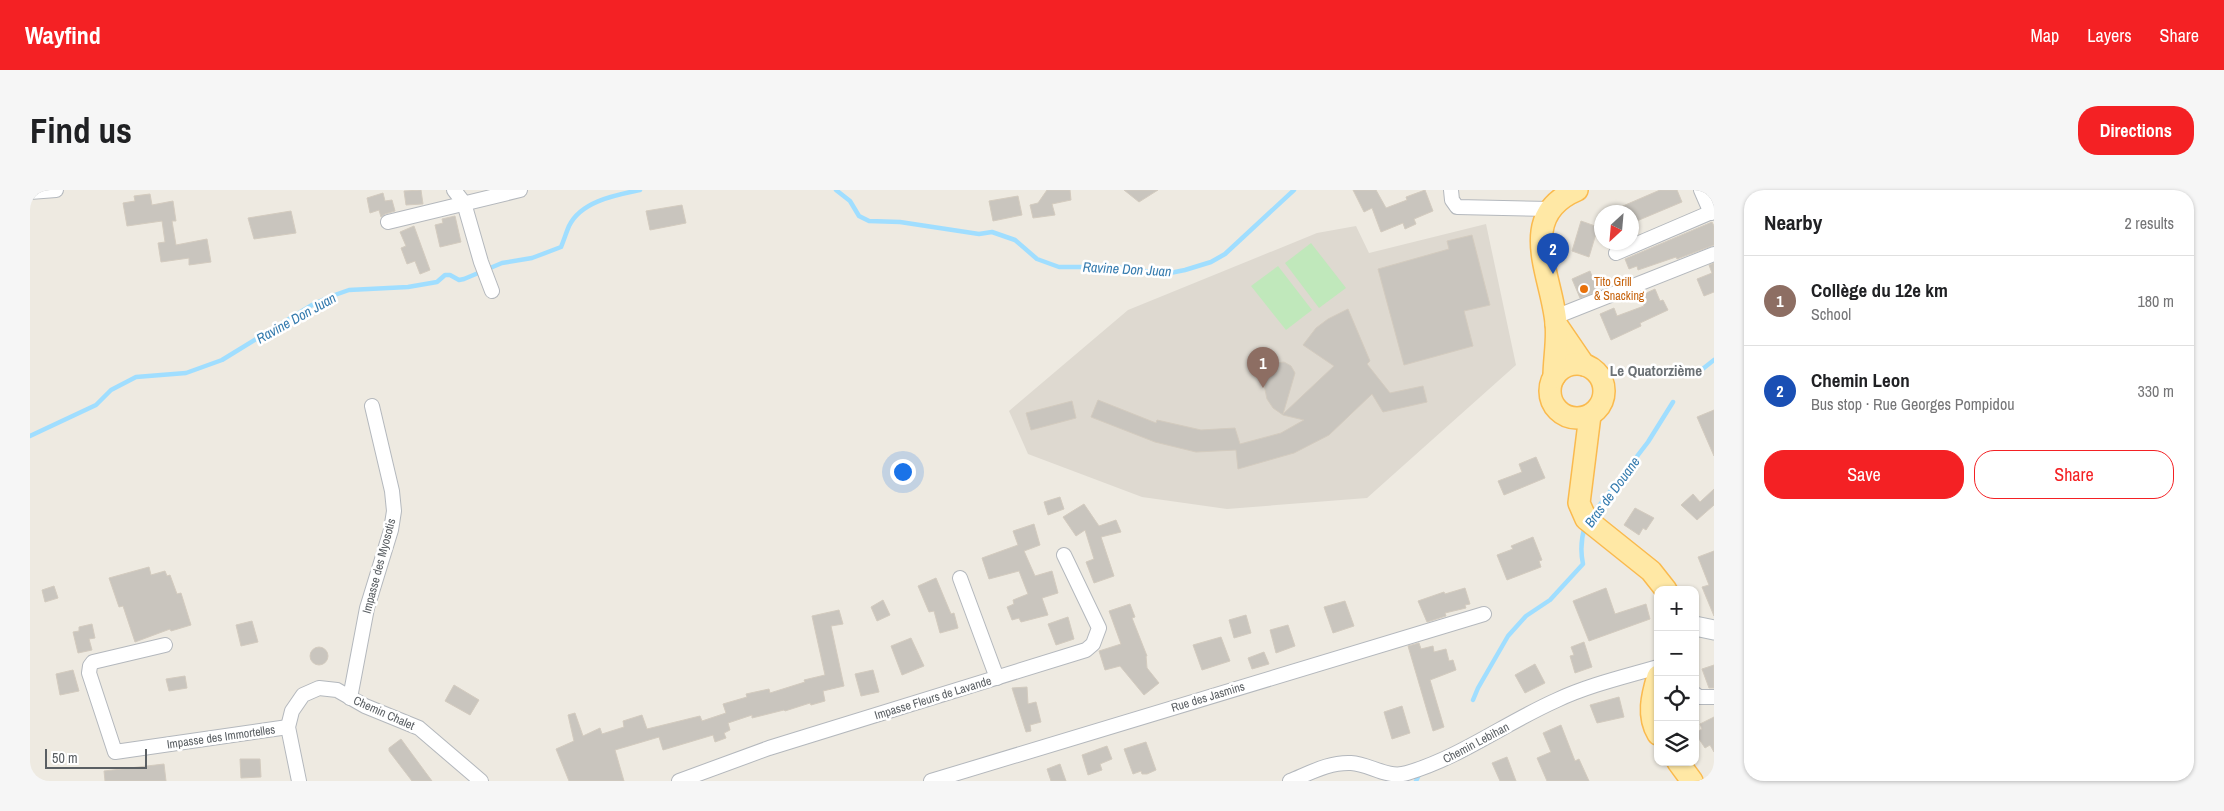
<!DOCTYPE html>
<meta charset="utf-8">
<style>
body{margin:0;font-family:"Archivo Narrow",sans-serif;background:#f6f6f6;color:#202124}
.controls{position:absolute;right:15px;bottom:15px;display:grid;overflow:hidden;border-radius:10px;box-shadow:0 1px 4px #0004}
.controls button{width:45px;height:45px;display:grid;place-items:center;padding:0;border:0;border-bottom:1px solid #e0e0e0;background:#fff;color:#202124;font:25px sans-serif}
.compass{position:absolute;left:1564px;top:15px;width:45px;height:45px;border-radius:50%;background:#fff;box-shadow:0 1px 4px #0004;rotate:206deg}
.scale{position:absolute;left:15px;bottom:12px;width:102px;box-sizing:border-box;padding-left:5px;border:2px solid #5a5f63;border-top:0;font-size:14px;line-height:18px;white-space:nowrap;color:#5a5f63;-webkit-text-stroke:4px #fff;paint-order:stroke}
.you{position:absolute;left:872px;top:281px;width:18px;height:18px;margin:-12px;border:4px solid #fff;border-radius:50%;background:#1a73e8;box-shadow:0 0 0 8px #1a73e833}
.badge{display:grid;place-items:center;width:32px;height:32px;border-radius:50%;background:#f42124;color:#fff;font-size:16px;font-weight:700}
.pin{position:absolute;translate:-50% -41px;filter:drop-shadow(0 1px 2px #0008)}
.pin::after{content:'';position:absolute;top:26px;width:18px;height:15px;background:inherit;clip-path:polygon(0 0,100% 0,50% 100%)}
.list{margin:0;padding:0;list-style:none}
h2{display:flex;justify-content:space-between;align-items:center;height:65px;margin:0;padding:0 20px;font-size:21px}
h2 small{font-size:16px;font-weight:400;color:#757577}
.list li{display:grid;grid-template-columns:32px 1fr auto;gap:15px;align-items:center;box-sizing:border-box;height:90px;padding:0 20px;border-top:1px solid #e0e0e0}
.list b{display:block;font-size:19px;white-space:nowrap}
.list p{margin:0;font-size:16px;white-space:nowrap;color:#757577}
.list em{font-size:16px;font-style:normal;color:#757577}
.actions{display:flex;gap:10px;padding:15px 20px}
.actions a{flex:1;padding:11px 0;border:1px solid #f42124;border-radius:20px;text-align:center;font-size:18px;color:#f42124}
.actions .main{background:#f42124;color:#fff}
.icon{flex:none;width:28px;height:28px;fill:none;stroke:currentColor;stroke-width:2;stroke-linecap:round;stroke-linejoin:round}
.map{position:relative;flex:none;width:1684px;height:591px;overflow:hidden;border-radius:20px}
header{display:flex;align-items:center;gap:30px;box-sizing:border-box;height:70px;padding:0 25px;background:#f42124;color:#fff}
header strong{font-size:24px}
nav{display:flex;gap:28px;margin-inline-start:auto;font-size:18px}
.intro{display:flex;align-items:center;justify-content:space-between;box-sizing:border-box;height:120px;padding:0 30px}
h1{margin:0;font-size:35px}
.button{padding:12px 22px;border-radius:20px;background:#f42124;color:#fff;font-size:18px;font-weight:700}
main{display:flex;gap:30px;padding:0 30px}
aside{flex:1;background:#fff;border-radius:20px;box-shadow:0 1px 4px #0004}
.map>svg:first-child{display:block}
.education{fill:#ded9d0}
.green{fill:#c0e8bb}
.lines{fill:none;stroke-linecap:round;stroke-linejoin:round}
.stream{stroke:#a0deff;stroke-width:4.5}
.building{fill:#c9c5be;stroke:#d3cbbf}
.minor-casing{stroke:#b4b8bd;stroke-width:16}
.secondary-casing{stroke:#b5babf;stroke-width:21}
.primary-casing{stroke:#faba4e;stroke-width:24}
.minor{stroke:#fff;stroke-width:14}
.secondary{stroke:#fff;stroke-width:19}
.primary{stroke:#ffe8a5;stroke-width:21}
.food-dot{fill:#e8710a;stroke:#fff;stroke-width:2}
.labels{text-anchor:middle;stroke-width:5;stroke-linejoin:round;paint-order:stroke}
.food-label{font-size:12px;fill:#c56008;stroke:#fff;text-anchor:start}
.street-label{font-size:12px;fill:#5a5f63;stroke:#fff}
.water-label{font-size:14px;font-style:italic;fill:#357bae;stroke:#fff}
.quarter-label{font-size:15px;font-weight:bold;fill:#6b7175;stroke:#fff}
</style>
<header>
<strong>Wayfind</strong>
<nav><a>Map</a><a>Layers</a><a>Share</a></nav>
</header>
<div class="intro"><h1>Find us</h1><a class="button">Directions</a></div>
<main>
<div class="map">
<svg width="1684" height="591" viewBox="0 0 1684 591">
<rect width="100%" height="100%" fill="#eeeae1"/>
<polygon class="education" points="1456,34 1486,175 1337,308 1197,319 1112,307 998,264 979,221 1098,120 1287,43 1326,36 1339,63"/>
<g class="green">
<polygon points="1281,53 1316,98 1289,118 1255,73"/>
<polygon points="1248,76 1282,120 1256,140 1221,96"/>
</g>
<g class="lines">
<g class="stream">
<polyline points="806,0 820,11 829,26 839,31 870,32 949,44 962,42 985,50 1007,69 1029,77 1087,77 1135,84 1155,80 1181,72 1195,64 1264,0"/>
<polyline points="1665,185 1684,170"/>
<path d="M0,246L66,215L81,200L106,187L156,183L192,170L282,115L299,107L319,100L378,97L407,92L415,85H420L429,90L434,89L472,73L502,68L531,57C534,50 536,43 539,36C551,11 586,5 610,0"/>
<polyline points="1562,325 1618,252 1643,212"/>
<path d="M1443,510L1448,498L1478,446L1496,426L1520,410L1553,374C1550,360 1551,349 1555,336"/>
<polyline points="1386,591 1388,587"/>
</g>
</g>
<g class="building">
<polygon points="391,0 393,14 376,15 374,1"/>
<polygon points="1017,0 1040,0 1041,10 1022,14 1025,25 1003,28 1000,15 1008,13"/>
<polygon points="1094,0 1128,0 1109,12"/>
<polygon points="1323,0 1346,0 1356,18 1377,10 1376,7 1395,0 1403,21 1384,29 1386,34 1375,39 1373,33 1351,42 1342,18 1334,22"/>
<polygon points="1630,0 1647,0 1652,12 1602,33 1602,22 1579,22"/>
<polygon points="353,3 355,11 362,10 365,21 355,24 351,27 349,20 340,23 337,8"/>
<polygon points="120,4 122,15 143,11 146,31 142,31 146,55 177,49 181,72 159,75 159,68 131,72 128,53 135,52 132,31 97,36 93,13 105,11 104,6"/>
<polygon points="988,6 992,25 963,31 959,11"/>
<polygon points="652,15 656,33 620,40 616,21"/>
<polygon points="261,21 266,43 224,49 218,28"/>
<polygon points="425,26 431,52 410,57 405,35 413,33 412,29"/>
<polygon points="1551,31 1568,37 1559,67 1542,61"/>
<polygon points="1682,32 1684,36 1684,55 1647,69 1646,67 1608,80 1607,76 1599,79 1595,69"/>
<polygon points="384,36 400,80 390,84 385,71 377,74 371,58 376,56 370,42"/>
<polygon points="1442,45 1460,115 1434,121 1443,156 1374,175 1348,79 1419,59 1417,51"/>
<polygon points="1684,73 1684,102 1674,106 1667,89 1682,83 1679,75"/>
<polygon points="1560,81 1568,101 1550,108 1542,89"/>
<polygon points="1625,99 1630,111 1633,110 1638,120 1610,133 1611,136 1581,150 1570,124 1584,118 1587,126 1614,116 1610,106"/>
<polygon points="1318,119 1340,171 1337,174 1360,203 1393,196 1397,212 1353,222 1342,204 1299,245 1264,263 1208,279 1206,260 1166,262 1125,252 1061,227 1068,210 1126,233 1127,230 1171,240 1205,238 1210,254 1251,243 1274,230 1253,225 1243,218 1237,209 1234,195 1238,181 1245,173 1254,172 1261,176 1265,183 1253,224 1304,176 1273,155 1286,138 1298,129"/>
<polygon points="1042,211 1046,228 1001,240 996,223"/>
<polygon points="1684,220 1684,266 1667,227"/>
<polygon points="1506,267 1515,288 1474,305 1468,291 1492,282 1489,274"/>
<polygon points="1684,299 1684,315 1667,330 1651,315 1663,304 1670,312"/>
<polygon points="1030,307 1034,319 1018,325 1014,312"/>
<polygon points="1054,314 1069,336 1086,330 1091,342 1071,347 1084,386 1064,393 1056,372 1064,369 1055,340 1046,346 1033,327"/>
<polygon points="1605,318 1624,328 1616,340 1613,338 1609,345 1594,335"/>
<polygon points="1004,334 1010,355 994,361 1005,386 1022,381 1028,403 1012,408 1018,425 991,432 989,428 982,430 977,417 984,414 983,410 998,404 989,381 959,389 952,368 988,355 983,341"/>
<polygon points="1503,347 1512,370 1509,371 1511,377 1477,390 1467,365 1483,359 1481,356"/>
<polygon points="1684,361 1684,426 1672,397 1679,395 1668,367"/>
<polygon points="119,377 121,385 135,381 137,386 140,385 147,404 151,403 161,435 141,441 140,439 105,452 93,416 89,417 79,388"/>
<polygon points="906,388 921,424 924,423 928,438 910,443 904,421 899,422 888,396"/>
<polygon points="24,396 28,408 15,412 12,400"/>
<polygon points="1435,398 1440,414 1435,415 1436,418 1415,423 1416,426 1397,432 1388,411 1414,402 1415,404"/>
<polygon points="1576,398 1585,424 1616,414 1620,429 1559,451 1543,411"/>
<polygon points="853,410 860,425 847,431 841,417"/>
<polygon points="1315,411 1324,436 1303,443 1294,417"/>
<polygon points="1100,414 1105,427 1102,428 1117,466 1116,466 1117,478 1129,493 1114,505 1090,476 1075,480 1069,461 1091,454 1079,421"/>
<polygon points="809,420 813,434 801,436 814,496 793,501 795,511 781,515 780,513 755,521 754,520 722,528 722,525 698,533 700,540 694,543 696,548 685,552 683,545 633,560 629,547 585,560 594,591 539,591 526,559 544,551 538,525 545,523 553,546 570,538 572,544 594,537 593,531 612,525 617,539 670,526 672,531 696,523 693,514 717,507 716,504 739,499 740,503 775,492 774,490 795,485 782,426"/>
<polygon points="1216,425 1221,443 1204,448 1199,430"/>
<polygon points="1038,427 1044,449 1026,455 1018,434"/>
<polygon points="222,431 228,452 211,456 206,435"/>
<polygon points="62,434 65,448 59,449 62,460 48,463 43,442 49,441 49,437"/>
<polygon points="1258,435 1265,456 1246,463 1240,440"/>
<polygon points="1191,447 1200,471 1172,480 1163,455"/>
<polygon points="881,448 894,476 872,485 861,456"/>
<polygon points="1554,452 1562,477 1545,483 1540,466 1544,465 1541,457"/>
<polygon points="1389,453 1391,459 1403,456 1404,462 1416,459 1419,471 1423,470 1426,480 1400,490 1414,537 1403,541 1378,456"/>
<circle cx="289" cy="466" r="9"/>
<polygon points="1234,462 1239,474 1222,479 1218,468"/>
<polygon points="1505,474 1515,493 1495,503 1485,485"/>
<polygon points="1684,475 1684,498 1679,498 1672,479"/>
<polygon points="43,480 49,501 30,505 26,484"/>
<polygon points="843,480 849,502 831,506 825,484"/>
<polygon points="155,486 157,498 139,501 136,489"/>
<polygon points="424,495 449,510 440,525 415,511"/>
<polygon points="997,497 998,514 1006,512 1011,532 1000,535 1001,541 996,542 982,498"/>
<polygon points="1589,507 1594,527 1567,533 1560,515"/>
<polygon points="1372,516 1380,543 1362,549 1354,522"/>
<polygon points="1684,527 1684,562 1680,555 1675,558 1665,543 1672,539 1670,534"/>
<polygon points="1531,535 1545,571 1549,569 1559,591 1517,591 1507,568 1521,562 1513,543"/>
<polygon points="371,549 382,564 402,591 382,591 359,561 359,558"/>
<polygon points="1116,552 1126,580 1117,584 1112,584 1111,581 1103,584 1094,559"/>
<polygon points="1077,556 1082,569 1070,574 1072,580 1058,585 1052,565"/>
<polygon points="1477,567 1486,591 1470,591 1462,573"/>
<polygon points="210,569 230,569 231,587 211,588"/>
<polygon points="134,574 136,591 75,591 74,581"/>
<polygon points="1030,574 1036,591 1021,591 1017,579"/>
</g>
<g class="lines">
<defs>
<g id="minor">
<polyline points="424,0 434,13 451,72 462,101"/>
<polyline points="1421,0 1422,10 1427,17 1521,19"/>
<polyline points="1671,0 1681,23"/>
<polyline points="0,2 26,0"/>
<polyline points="358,32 490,0"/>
<polyline points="1586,63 1684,21"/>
<polyline points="1525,127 1684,64"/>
<polyline points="930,388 967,488"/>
<polyline points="135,455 63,472 60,476 59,483 85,562 258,537"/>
<polyline points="1665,504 1669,507 1684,507"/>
<polyline points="320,508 337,418 361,340 364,321 362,301 342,216"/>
<polyline points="269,591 258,537 262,521 273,505 289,498 307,500 335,516 389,538 451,591"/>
<polyline points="649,591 739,558 1056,460 1063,454 1069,438 1034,365"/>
<polyline points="901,591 1454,424"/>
<path d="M1260,591C1280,583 1299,572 1321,573C1340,574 1357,589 1377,583C1431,567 1475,533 1527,510C1559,495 1594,487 1628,477"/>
</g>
<polyline id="secondary" points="1665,436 1684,440"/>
<g id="primary">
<polyline points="1526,134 1554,175"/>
<circle cx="1547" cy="201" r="27"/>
<path d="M1524,187C1524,169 1528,150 1526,133C1522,86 1485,26 1547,0"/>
<polyline points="1560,225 1549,313 1556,329 1621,381 1636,400"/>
<path d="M1628,486C1622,506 1617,526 1628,544"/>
<polyline points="1648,572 1662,591"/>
</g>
</defs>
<use href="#minor" class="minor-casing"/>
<use href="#secondary" class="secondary-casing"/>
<use href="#primary" class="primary-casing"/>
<use href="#minor" class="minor"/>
<use href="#secondary" class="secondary"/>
<use href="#primary" class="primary"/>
</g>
<circle class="food-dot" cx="1554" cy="99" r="5"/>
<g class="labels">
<g class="food-label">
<text x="1564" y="96">Tito Grill<tspan x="1564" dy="14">&amp; Snacking</tspan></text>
</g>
<g class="street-label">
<text transform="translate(349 376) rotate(-75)" y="4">Impasse des Myosotis</text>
<text transform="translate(1178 507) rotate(-17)" y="4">Rue des Jasmins</text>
<text transform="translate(903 508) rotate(-17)" y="4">Impasse Fleurs de Lavande</text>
<text transform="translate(354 523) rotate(24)" y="4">Chemin Chalet</text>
<text transform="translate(191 547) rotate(-8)" y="4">Impasse des Immortelles</text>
<text transform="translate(1446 553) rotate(-28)" y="4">Chemin Lebihan</text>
</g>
<g class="water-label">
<text transform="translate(1097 79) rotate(3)" y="5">Ravine Don Juan</text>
<text transform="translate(266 128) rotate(-29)" y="5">Ravine Don Juan</text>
<text transform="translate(1582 302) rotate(-54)" y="5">Bras de Douane</text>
</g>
<g class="quarter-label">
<text x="1626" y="186">Le Quatorzième</text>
</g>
</g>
</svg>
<div class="controls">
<button>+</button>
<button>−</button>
<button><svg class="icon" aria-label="locate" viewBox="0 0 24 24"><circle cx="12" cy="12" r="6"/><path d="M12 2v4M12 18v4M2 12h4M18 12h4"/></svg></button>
<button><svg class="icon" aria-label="layers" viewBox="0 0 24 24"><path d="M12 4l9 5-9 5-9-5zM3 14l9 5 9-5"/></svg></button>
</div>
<svg class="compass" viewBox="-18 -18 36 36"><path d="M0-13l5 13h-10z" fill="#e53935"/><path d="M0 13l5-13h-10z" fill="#757577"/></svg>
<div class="scale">50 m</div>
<div class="you"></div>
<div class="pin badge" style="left:1233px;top:198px;background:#8d6e63">1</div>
<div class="pin badge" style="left:1523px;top:84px;background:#1a4fb4">2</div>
</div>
<aside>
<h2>Nearby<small>2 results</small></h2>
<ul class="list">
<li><span class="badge" style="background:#8d6e63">1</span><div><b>Collège du 12e km</b><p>School</p></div><em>180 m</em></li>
<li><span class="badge" style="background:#1a4fb4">2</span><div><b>Chemin Leon</b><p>Bus stop · Rue Georges Pompidou</p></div><em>330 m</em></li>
</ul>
<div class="actions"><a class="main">Save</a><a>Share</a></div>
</aside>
</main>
